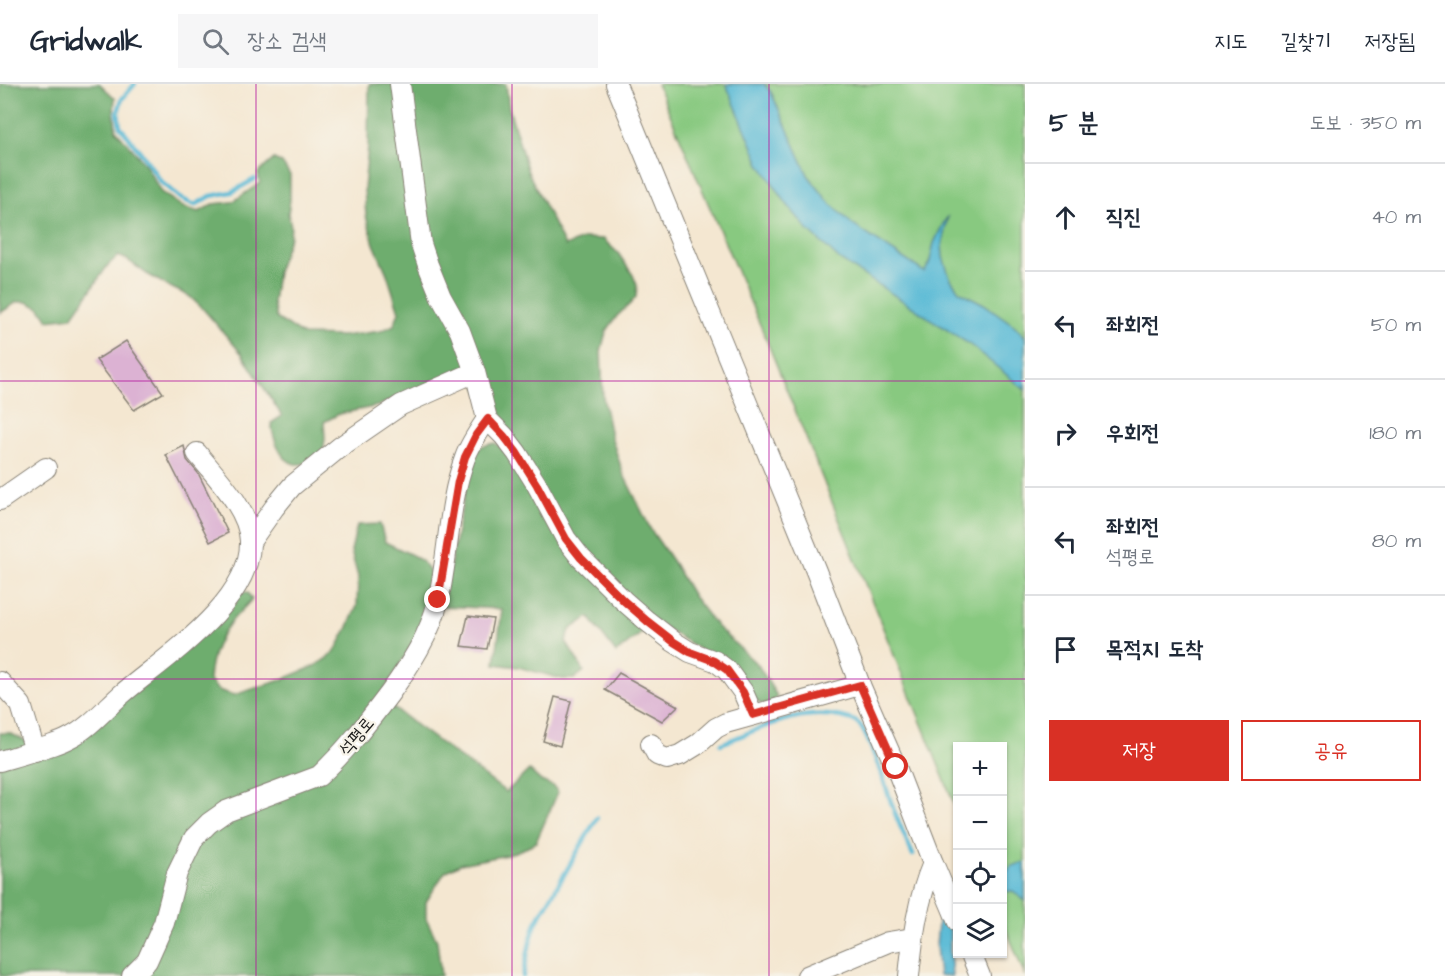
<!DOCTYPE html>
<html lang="ko">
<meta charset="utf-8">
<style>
body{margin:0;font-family:"Architects Daughter","Poor Story",sans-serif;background:#f6f6f7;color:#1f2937}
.controls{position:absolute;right:18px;bottom:18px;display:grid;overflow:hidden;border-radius:0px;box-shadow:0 2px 4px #0004}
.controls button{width:54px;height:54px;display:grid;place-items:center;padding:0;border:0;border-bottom:2px solid #e0e1e3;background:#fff;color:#1f2937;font:30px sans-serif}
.stop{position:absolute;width:18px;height:18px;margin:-14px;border:4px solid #d93025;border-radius:50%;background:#fff}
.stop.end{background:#d93025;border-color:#fff;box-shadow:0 2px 6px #0008}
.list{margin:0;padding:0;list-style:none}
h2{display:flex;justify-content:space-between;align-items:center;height:78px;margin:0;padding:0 24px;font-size:26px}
h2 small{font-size:20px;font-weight:400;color:#747a83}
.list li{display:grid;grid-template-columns:39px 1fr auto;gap:18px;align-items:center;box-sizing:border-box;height:108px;padding:0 24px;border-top:2px solid #e0e1e3}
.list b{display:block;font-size:22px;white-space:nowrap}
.list p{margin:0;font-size:20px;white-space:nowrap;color:#747a83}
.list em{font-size:20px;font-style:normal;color:#747a83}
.actions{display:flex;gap:12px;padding:18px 24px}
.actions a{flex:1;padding:14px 0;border:2px solid #d93025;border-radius:0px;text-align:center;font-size:21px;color:#d93025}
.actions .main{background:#d93025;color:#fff}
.icon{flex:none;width:33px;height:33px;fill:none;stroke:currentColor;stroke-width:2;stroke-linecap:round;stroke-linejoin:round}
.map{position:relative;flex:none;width:1025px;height:892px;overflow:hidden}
header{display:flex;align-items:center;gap:36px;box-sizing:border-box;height:84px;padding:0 30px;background:#fff;border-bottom:2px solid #e0e1e3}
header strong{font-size:28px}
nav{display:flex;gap:33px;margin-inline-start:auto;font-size:21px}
.search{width:420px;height:54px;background:#f6f6f7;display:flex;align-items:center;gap:15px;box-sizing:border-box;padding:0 21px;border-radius:0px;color:#747a83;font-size:22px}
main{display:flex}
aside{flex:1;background:#fff}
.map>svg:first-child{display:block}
.green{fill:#88c980;stroke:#52724e;stroke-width:1.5}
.forest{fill:#6ead6e;stroke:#456445;stroke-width:1.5}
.water{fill:#57b9d5;stroke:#3a6a78;stroke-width:1.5}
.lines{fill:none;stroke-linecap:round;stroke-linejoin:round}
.stream{stroke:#57b9d5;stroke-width:4.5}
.building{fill:#dcb2d3}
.minor-casing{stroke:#888276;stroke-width:22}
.minor{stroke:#fff;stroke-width:20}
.route{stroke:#d93025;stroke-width:8}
.grid{fill:none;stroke:#b5179e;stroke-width:1.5;stroke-opacity:0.55}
.labels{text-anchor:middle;stroke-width:4.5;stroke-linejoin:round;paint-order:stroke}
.street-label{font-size:18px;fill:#1c1c1c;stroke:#f7f3e8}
</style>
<header>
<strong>Gridwalk</strong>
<div class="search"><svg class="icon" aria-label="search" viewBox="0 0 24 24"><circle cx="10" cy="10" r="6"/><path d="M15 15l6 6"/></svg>장소 검색</div>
<nav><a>지도</a><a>길찾기</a><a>저장됨</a></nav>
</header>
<main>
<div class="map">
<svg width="1025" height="892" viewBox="0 0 1025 892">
<rect width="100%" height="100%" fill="#f7f3e8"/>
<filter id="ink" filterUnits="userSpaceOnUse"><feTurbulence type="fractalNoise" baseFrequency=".0167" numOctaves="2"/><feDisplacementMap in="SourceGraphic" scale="12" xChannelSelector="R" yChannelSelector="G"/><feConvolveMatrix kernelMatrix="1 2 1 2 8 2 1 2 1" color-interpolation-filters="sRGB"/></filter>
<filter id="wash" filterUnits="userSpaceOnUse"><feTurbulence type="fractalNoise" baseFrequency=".008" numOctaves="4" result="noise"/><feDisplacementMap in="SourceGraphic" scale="24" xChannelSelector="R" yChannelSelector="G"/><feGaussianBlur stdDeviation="1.35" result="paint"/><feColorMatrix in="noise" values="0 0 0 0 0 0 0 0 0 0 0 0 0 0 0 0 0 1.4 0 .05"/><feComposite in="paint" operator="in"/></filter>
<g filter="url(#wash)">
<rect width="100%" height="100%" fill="#f4e7d1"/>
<polygon class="green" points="657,0 1025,0 1025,892 1003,837 1002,662 958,662 957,727 764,250"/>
<g class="forest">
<path d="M0,0H100L115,14L114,26L116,46L145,80L161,108L183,123L199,128L213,120L232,118L260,99L258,89L274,75L282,79L290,91V116L288,130L291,142L290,152L277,188L273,219L276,234L303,251L343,252L381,247L394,241L399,228L387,190L374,160L366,132L364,105L368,62L369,0H506L509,24L528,88L565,162L585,154L603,155L618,169L633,191L637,201L636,213L630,220L617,232L606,248L601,267L603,313L611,352L623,389L651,446L673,478L693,512L717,543L758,581L777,612L774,620H762L752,614L699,565L656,538L616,569L589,533L570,546L566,558L584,587L574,595H562L518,583L495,580L502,525L442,522L472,372L482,362L495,359L505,366L499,337L465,283L378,322L339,330L324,338L325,355L323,369C315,374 305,382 295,380C279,376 273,353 271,339L282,332L242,270L204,226L189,212L170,203L147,190L126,175L118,172L108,181L72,233L48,236L40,224L27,218H17L0,229Z"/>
<path d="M380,440L385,458L414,472L422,477L431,489L435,505L430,530L380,614L506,708L529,686L541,697L553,702L558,708L536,758L528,763L507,771L460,780L445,788L434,805L426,818V834L437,857L441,892H0V649H9L49,667L237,509L247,508L252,515C247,521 242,526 236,532C219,551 210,571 209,596L218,606L234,611L281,596L315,582L334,569L347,545L357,522L358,493L351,467L357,441Z"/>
</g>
<g class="water">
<path d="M726,0H764L771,8L808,91L827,116L853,141L924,188C931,181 931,169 934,159C938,150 942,141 948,132L942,160L943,173L950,194L959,207L984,220L1015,242L1025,253V306L969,260L840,176L807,145L786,119L760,80Z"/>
<polygon points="1025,778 1025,817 1013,807 1002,808 1003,790 1012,782"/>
<polygon points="942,824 950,842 950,866 952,892 939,892 936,862 939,828"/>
</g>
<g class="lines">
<g class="stream">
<polyline points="135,0 122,15 118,28 120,42 145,74 161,98 180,114 195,121 211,112 232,108 255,95"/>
<path d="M721,660C759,645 799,624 841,633C846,634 854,636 858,639C869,649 887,707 893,724C899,740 906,755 913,771"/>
<polyline points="523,892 530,858 536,839 597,734"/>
</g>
</g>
<g id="blocks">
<g class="building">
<polygon points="126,257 163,309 134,326 96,276"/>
<polygon points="184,362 187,376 198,389 228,449 210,458 166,371"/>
<polygon points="468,532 493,535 487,565 461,562"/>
<polygon points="619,589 678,622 662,637 605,606"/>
<polygon points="555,613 571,617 560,662 543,657"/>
</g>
</g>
</g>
<g filter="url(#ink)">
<use href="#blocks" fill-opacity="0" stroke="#888276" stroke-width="1.5"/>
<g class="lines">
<defs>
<g id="minor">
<polyline points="400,0 421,160 428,181 441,213 460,247 475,288 487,335 504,352 517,369 537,401 566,455 581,474 624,517 647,537 674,558 690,568 715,577 727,586 743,608 753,631"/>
<polyline points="616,0 816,487 860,601 896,683 933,779 958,838"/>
<polyline points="0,416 46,384"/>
<polyline points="250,458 274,424 292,402 340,363 401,321 475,288"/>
<polyline points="0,598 21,621 35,667"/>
<polyline points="651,660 657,671 667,675 680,671 698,660 716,644 726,639 860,601"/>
<path d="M0,677C17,672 35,667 52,661C58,659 64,657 69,654C88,645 106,624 122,610C163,575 252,518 250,457C249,425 216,393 197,369"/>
<polyline points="971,870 980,892"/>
<path d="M132,892L147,877L164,839L177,789L194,754L209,739L226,727L319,692C346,667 368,638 390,609C410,581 430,551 438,517C449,470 448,419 465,374C470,360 479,347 487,335"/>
<polyline points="807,892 888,858 913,854"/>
<path d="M909,892C913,852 917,817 933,779"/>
</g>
</defs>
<use href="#minor" class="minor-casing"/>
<use href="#minor" class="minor"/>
</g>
</g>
<g class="lines" filter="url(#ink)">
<polyline class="route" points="438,516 458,397 465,373 476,351 488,335 504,352 517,369 537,401 566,455 581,474 624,517 647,537 674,558 690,568 714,577 727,586 743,608 753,631 860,601 896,683"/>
</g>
<path class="grid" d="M256,0V892M512,0V892M769,0V892M0,297H1025M0,595H1025"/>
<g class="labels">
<g class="street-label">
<text transform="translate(356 652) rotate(-50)" y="6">석평로</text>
</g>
</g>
</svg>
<div class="controls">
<button>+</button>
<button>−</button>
<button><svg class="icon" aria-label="locate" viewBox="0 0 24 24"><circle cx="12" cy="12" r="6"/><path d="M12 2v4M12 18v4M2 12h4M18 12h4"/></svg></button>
<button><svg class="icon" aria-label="layers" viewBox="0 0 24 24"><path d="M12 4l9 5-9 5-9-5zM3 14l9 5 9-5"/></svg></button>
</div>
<div class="stop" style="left:896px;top:683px"></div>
<div class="stop end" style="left:438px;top:516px"></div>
</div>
<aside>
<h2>5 분<small>도보 · 350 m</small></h2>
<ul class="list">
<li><svg class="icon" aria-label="ahead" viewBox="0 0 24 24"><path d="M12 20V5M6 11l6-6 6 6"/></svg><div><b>직진</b></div><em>40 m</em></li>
<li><svg class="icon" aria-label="left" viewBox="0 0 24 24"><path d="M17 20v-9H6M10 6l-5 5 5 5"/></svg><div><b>좌회전</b></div><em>50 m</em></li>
<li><svg class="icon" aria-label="right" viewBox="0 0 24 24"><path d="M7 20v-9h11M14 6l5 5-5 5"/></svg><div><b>우회전</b></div><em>180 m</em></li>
<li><svg class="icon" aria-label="left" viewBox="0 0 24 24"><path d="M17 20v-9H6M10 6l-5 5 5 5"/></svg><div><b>좌회전</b><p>석평로</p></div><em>80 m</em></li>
<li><svg class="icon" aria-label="arrive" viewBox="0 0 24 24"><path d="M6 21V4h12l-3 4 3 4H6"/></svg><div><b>목적지 도착</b></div></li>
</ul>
<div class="actions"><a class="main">저장</a><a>공유</a></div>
</aside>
</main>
